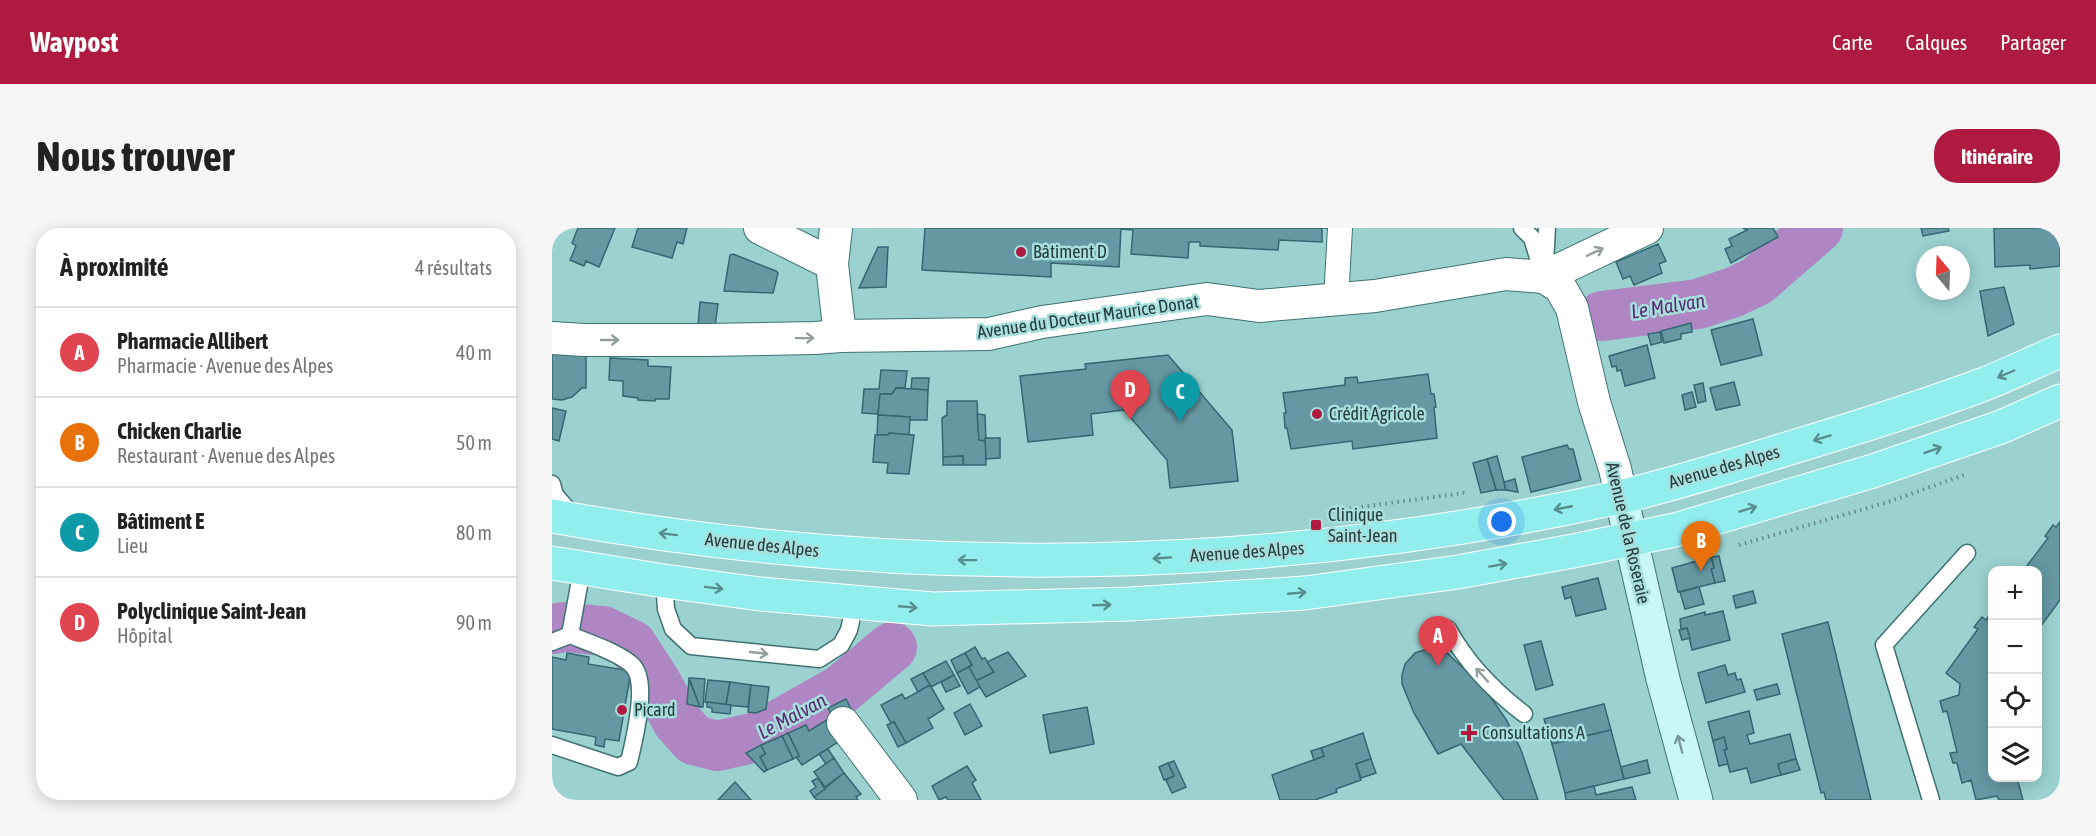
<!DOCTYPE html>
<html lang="fr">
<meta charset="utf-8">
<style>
body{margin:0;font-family:"Asap Condensed",sans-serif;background:#f6f6f6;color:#222}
.controls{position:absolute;right:18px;bottom:18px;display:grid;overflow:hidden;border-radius:12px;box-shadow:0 3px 15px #0003}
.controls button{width:54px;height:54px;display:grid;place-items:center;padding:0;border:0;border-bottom:2px solid #e0e0e0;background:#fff;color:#222;font:30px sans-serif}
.compass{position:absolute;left:1364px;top:18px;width:54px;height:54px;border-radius:50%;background:#fff;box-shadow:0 3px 15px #0003;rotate:341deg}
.you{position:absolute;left:950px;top:294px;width:21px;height:21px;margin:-15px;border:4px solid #fff;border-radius:50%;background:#1a73e8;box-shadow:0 0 0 9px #1a73e833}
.badge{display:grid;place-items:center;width:39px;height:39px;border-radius:50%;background:#ae1a40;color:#fff;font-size:20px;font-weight:700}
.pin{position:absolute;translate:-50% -50px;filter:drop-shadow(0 2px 3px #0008)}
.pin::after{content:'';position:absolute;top:32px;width:21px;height:18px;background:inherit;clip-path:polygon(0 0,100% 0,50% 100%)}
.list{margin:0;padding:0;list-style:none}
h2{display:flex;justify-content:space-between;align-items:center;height:78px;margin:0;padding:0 24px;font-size:26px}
h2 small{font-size:20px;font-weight:400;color:#767676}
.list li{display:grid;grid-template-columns:39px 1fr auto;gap:18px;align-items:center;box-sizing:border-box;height:90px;padding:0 24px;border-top:2px solid #e0e0e0}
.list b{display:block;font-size:22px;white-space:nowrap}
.list p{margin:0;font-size:20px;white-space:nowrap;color:#767676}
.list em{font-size:20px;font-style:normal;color:#767676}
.icon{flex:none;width:33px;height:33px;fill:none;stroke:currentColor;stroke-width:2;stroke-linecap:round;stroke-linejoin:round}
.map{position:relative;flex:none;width:1508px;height:572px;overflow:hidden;border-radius:24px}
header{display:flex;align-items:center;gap:36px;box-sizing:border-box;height:84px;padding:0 30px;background:#ae1a40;color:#fff}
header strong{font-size:28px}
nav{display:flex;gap:33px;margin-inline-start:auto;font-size:21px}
.intro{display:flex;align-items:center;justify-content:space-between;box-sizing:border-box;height:144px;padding:0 36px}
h1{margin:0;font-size:42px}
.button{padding:15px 27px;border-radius:24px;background:#ae1a40;color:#fff;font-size:21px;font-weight:700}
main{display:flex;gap:36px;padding:0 36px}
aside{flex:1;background:#fff;border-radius:24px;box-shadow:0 3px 15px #0003}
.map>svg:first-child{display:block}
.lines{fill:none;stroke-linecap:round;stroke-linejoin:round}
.river{stroke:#af86c4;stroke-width:50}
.building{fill:#6598a3;stroke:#356772;stroke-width:1.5}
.service-casing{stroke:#3e7372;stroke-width:19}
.pedestrian-casing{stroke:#3e7372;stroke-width:26}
.minor-casing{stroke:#3e7372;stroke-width:34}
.secondary-casing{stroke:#3e7372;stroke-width:35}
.primary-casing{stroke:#fff;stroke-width:35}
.path{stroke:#648b8a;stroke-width:4;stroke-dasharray:1.5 4.5;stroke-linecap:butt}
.service{stroke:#fff;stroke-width:16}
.pedestrian{stroke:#fff;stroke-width:24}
.minor{stroke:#fff;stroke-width:32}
.secondary{stroke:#c9f7f6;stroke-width:33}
.primary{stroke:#92eeed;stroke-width:33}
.oneway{stroke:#939e9e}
.oneway2{stroke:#578d8c}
.oneway3{stroke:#789a9a}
.poi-dot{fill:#ae1a40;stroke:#a7dfdd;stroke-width:2}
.labels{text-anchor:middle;stroke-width:5;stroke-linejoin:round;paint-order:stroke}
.poi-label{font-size:18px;fill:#273d3d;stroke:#a7dfdd;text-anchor:start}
.street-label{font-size:18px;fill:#273d3d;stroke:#a7dfdd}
.water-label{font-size:20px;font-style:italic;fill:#5d2a75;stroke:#a7dfdd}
</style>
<header>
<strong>Waypost</strong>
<nav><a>Carte</a><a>Calques</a><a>Partager</a></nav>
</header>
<div class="intro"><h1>Nous trouver</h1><a class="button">Itinéraire</a></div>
<main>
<aside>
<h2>À proximité<small>4 résultats</small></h2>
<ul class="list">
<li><span class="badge" style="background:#e0444e">A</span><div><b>Pharmacie Allibert</b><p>Pharmacie · Avenue des Alpes</p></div><em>40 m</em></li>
<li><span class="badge" style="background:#e8710a">B</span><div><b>Chicken Charlie</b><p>Restaurant · Avenue des Alpes</p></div><em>50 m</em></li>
<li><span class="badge" style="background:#0f9aa8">C</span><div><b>Bâtiment E</b><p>Lieu</p></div><em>80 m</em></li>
<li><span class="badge" style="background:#e0444e">D</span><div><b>Polyclinique Saint-Jean</b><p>Hôpital</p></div><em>90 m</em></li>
</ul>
</aside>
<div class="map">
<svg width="1508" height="572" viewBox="0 0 1508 572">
<rect width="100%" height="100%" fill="#9bd2d0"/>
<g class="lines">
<g class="river">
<polyline points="1050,88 1146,76 1182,64 1205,53 1266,0"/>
<polyline points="0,401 12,399 51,403 80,417 104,454 125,493 142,512 165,518 205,509 290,461 340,419"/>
</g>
</g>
<g class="building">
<polygon points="26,0 63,0 47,39 34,33 32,38 18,32 24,18 20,15"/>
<polygon points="86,0 135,0 131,16 125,14 120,30 80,19"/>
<polygon points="373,0 781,0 770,0 770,14 727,12 726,22 648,18 648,14 637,14 636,30 579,26 581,2 569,1 567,39 499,35 499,49 370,42"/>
<polygon points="1191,0 1221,0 1226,9 1179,35 1173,21 1180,18 1177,11 1195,2"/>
<polygon points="1369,0 1396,0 1397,3 1371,8"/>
<polygon points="1442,0 1508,0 1508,38 1478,41 1478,37 1443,39"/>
<polygon points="1106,16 1114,33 1107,36 1110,45 1082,57 1078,48 1071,51 1064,34"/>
<polygon points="326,19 336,19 334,59 307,60"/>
<polygon points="181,26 224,43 226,45 221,65 172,63 178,27"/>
<polygon points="1452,59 1462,96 1436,108 1428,63"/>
<polygon points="148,74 166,76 163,98 146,98"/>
<polygon points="1201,91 1210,127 1169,137 1159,102"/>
<polygon points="1139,95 1140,104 1129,106 1129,111 1112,115 1109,103"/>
<polygon points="1108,104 1110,114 1099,117 1096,106"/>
<polygon points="1095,117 1103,150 1073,158 1069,142 1065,143 1064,138 1060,139 1057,128"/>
<polygon points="0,124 34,125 34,160 30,160 20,169 10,172 0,171"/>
<polygon points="616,127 680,202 686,253 618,260 615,232 572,182 539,186 541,207 476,214 468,148 534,141 533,136"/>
<polygon points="58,130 96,132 96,138 119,139 117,171 103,171 103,173 86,172 86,170 71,168 71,153 57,152"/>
<polygon points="329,142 355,143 353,160 344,160 340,166 328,166 326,186 310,185 312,161 327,161"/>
<polygon points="876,146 879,166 882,166 884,179 882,180 885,210 801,221 800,213 739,221 735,200 733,200 732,185 734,185 731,165 793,157 793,150 805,149 806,155"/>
<polygon points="360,150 377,150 376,162 359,161"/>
<polygon points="1182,154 1188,177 1164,182 1158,160"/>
<polygon points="1151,155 1154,173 1146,175 1142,157"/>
<polygon points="344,160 376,162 375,192 358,192 358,189 326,187 328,166 340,166"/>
<polygon points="1140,164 1144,179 1133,182 1130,167"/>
<polygon points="395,173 425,173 427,212 434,213 434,237 411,237 411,228 391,229 390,190 395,187"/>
<polygon points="0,180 14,183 7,213 0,211"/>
<polygon points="425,186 433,187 434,213 427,212"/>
<polygon points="326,187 358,189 357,207 337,205 336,207 325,207"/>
<polygon points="337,205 362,207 357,246 335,245 336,235 321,234 323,207 336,207"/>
<polygon points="433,210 448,210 448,230 434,231"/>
<polygon points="1015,217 1017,221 1021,221 1029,252 979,264 970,229"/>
<polygon points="411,228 411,237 391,237 391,229"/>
<polygon points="945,228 952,254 954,262 944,262 935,231"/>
<polygon points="935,231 944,262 929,265 921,235"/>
<polygon points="963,251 966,264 954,262 952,254"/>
<polygon points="1508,294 1508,372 1486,402 1486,343 1471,343 1496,310 1493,308 1501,297 1504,299"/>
<polygon points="1167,328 1173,353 1163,355 1159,341 1162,340 1159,329"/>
<polygon points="1159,329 1162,340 1159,341 1163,355 1126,364 1120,340"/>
<polygon points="1046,350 1054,381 1024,388 1019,369 1013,371 1010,359"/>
<polygon points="1147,359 1152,376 1133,381 1128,364"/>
<polygon points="1201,363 1204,375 1184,380 1181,368"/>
<polygon points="1171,383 1178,412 1140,422 1135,400 1129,401 1128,391 1153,384 1153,387"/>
<polygon points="1440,383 1440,550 1465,550 1471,572 1447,572 1445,568 1424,572 1419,552 1410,555 1405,535 1401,535 1398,525 1405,524 1395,483 1391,484 1388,473 1407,467 1408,456 1394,445 1426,401 1422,399 1430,389 1434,392"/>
<polygon points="1276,394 1319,572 1274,572 1272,564 1269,565 1230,406"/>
<polygon points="1135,400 1138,410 1130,412 1127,402"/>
<polygon points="989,413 1001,457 984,462 972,417"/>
<polygon points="423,419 430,431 433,430 442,444 424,453 417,439 420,437 413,425"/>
<polygon points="875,421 886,421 895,425 923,451 940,471 955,493 969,522 986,572 952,572 909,516 886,526 862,485 850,456 850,447 853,436 863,425"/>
<polygon points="456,424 474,448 434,469 424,453 442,444 435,434"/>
<polygon points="15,425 37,429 36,436 79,443 67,513 53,511 52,519 43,517 44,509 0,501 0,429 14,432"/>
<polygon points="413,425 420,437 405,445 399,432"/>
<polygon points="394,433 402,447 379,459 371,445"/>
<polygon points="1173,437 1176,447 1183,445 1185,452 1189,451 1193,464 1154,475 1146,445"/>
<polygon points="417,439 428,459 416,466 405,445"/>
<polygon points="371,445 378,457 366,464 359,451"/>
<polygon points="402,447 408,458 394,464 389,454"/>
<polygon points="137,450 153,451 151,479 148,479"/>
<polygon points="137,451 148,479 135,476"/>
<polygon points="156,452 178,454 174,477 153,474"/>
<polygon points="178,454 199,457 196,479 174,477"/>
<polygon points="1225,456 1228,466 1205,472 1202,462"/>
<polygon points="199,457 217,459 214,481 204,485 196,484"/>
<polygon points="378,457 392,481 376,491 381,500 354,515 342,494 339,495 329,477 350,466 353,471"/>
<polygon points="294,471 299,481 282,491 276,480"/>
<polygon points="155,474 179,477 178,486 160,484 160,480 155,479"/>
<polygon points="418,476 430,498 413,507 402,485"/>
<polygon points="1052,476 1059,502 1000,516 992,491"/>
<polygon points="535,479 542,516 498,525 491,487"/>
<polygon points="1197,483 1202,505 1195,507 1198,516 1238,506 1244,531 1226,536 1229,547 1199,555 1195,540 1178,544 1172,522 1175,521 1172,509 1161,513 1156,494"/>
<polygon points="281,488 294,509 250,537 244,529 247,528 236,505 254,497 257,503"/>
<polygon points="342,494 354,515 346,519 335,497"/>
<polygon points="1059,502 1072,551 1013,565 1000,516"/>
<polygon points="236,505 247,528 241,531 230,508"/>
<polygon points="811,505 819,531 804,536 809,552 784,561 785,564 763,572 728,572 720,547 772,528 769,520"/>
<polygon points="230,508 241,531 215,542 208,529 213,526 209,517"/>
<polygon points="1172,509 1175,521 1172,522 1176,536 1167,538 1161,513"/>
<polygon points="209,517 213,526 208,529 215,542 212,544 194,525"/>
<polygon points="769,520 772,528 762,532 759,523"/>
<polygon points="276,521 282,530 274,536 267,526"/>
<polygon points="282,530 292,545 273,559 262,544"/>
<polygon points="819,531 824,545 809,550 804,536"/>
<polygon points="1244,531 1248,542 1229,547 1226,536"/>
<polygon points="1095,532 1098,545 1072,551 1069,539"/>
<polygon points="622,533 634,559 620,565 614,552 622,548 616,535"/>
<polygon points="616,535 622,548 612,552 607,539"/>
<polygon points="415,538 424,552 420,555 429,572 396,572 394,569 387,572 380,558"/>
<polygon points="292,545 309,566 304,569 306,572 265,572 262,569"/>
<polygon points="266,550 273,561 262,569 258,563 264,559 260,553"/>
<polygon points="183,554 199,572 166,572"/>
<polygon points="1042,558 1044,567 1080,559 1084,572 1014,572 1013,565"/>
</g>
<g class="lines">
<defs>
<g id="service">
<polyline points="970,0 980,10 992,49"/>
<polyline points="993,36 995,0"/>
<polyline points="0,256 3,267 22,289"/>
<polyline points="112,353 114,381 121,401 139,418 267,431 289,417 297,402 303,375"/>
<path d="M896,401C914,434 942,463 972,486"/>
<polyline points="18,407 30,341"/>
<path d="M0,414L18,407C35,414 69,425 81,438C97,455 82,512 77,534L66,539L0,517"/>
<polyline points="1379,572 1332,417 1415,325"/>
</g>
<polyline id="pedestrian" points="784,72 788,0"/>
<g id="minor">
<polyline points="208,0 280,36"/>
<polyline points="284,0 280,36 288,108"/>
<polyline points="992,49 1008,59 1020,80 1042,174 1063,241 1069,268"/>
<polyline points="0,110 32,112 155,112 263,110 288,108 437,106 490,94 655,71 707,78 823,68 954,46 992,49 1095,0"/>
<polyline points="291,495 349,572"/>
</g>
<polyline id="secondary" points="1069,268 1111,451 1144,572"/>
<g id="primary">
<path d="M0,288C353,352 718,347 1068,269C1123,256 1177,239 1231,222C1298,202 1365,181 1430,157C1456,147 1482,134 1508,123"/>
<polyline points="0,335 112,353 208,366 381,381 578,376 753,365 906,344 1021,323 1123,302 1321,243 1449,199 1508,173"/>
</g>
</defs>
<use href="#service" class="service-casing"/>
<use href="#pedestrian" class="pedestrian-casing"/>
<use href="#minor" class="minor-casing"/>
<use href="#secondary" class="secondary-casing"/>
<use href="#primary" class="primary-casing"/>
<g class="path">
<polyline points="780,283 911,265 915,267"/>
<polyline points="1187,317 1333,275 1412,247"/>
</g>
<use href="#service" class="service"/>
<use href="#pedestrian" class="pedestrian"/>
<use href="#minor" class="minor"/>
<use href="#secondary" class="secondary"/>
<use href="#primary" class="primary"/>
</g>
<defs><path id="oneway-shaft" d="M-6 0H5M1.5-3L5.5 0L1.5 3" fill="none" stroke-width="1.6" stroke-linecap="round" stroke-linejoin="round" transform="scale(1.5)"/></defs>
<g class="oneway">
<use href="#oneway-shaft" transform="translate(1043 24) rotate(-25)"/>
<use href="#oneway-shaft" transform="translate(253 110) rotate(-1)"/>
<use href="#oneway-shaft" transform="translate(58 112)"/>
<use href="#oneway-shaft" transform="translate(207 425) rotate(6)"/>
<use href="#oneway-shaft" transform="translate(930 447) rotate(-132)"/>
</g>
<g class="oneway2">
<use href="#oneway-shaft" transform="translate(1454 146) rotate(157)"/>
<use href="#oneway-shaft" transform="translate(1270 210) rotate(163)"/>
<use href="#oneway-shaft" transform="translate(1381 222) rotate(-19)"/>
<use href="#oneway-shaft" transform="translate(1011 280) rotate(169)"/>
<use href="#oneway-shaft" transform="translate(1196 281) rotate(-17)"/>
<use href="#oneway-shaft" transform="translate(116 306) rotate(-173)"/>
<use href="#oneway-shaft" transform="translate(610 330) rotate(176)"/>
<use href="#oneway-shaft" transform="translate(415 332) rotate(-179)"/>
<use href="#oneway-shaft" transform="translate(946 337) rotate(-10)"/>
<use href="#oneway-shaft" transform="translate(162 360) rotate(7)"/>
<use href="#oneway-shaft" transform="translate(745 365) rotate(-5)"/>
<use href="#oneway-shaft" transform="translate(550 377) rotate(-2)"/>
<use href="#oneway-shaft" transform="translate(356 379) rotate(5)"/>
</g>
<use class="oneway3" href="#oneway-shaft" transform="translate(1128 516) rotate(-105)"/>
<g class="poi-dot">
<circle cx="469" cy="24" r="6"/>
<circle cx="765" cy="186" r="6"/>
<rect x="758" y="291" width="12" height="12" rx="3"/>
<circle cx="70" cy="482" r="6"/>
<path d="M914 496h6v6h6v6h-6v6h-6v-6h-6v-6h6z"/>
</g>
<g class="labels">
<g class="poi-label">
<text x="481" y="30">Bâtiment D</text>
<text x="777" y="192">Crédit Agricole</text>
<text x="776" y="293">Clinique<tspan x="776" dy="21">Saint-Jean</tspan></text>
<text x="82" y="488">Picard</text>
<text x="930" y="511">Consultations A</text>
</g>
<g class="street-label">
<text transform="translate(536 89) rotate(-8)" y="6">Avenue du Docteur Maurice Donat</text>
<text transform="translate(1172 239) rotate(-16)" y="6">Avenue des Alpes</text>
<text transform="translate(1076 305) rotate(77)" y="6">Avenue de la Roseraie</text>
<text transform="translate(210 317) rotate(6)" y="6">Avenue des Alpes</text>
<text transform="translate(695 324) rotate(-4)" y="6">Avenue des Alpes</text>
</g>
<g class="water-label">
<text transform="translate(1116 78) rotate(-9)" y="7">Le Malvan</text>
<text transform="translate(240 488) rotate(-28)" y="7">Le Malvan</text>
</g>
</g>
</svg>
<div class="controls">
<button>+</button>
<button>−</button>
<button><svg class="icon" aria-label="locate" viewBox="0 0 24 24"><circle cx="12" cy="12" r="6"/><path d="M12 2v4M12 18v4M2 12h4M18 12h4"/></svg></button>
<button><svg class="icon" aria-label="layers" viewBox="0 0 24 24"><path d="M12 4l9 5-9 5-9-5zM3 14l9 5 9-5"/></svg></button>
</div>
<svg class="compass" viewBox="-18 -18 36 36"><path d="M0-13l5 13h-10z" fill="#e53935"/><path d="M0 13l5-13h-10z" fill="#767676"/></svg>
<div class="you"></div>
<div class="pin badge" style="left:886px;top:438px;background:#e0444e">A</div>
<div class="pin badge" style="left:1149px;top:343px;background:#e8710a">B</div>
<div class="pin badge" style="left:628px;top:194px;background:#0f9aa8">C</div>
<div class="pin badge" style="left:578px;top:192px;background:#e0444e">D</div>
</div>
</main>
